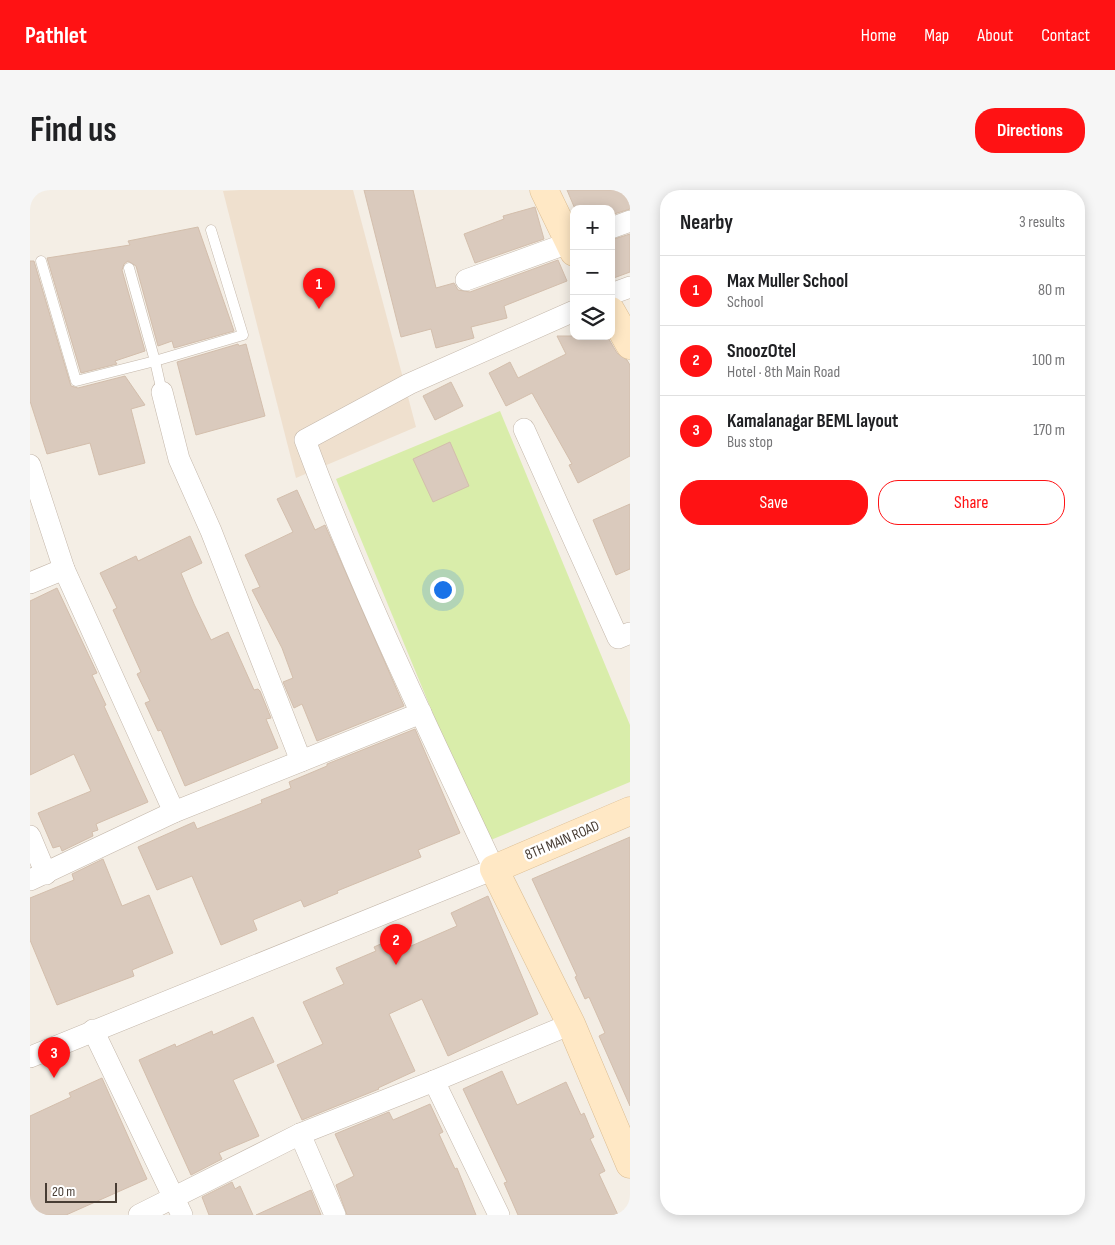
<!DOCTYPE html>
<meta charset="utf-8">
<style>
body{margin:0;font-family:"Sofia Sans Condensed",sans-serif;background:#f6f6f6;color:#202124}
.controls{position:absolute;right:15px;top:15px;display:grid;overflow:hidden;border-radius:10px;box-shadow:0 2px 12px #0003}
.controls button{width:45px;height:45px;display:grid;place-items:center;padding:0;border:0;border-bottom:1px solid #e0e0e0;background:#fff;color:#202124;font:25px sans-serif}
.scale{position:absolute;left:15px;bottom:12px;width:72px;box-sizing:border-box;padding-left:5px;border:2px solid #483d34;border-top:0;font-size:14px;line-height:18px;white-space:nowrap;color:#483d34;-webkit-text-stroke:4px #fff;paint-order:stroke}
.you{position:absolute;left:412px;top:399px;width:18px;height:18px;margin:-12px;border:4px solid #fff;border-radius:50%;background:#1a73e8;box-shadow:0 0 0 8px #1a73e833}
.badge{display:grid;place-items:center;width:32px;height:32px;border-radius:50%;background:#ff1214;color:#fff;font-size:16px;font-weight:700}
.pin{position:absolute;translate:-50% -41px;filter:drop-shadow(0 1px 2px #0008)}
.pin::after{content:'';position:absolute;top:26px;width:18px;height:15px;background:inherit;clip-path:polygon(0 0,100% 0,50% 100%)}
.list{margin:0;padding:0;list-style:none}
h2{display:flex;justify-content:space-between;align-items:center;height:65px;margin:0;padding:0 20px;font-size:21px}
h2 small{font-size:16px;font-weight:400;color:#757577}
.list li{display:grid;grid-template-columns:32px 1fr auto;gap:15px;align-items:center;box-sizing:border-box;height:70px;padding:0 20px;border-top:1px solid #e0e0e0}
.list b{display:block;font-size:19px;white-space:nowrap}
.list p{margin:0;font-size:16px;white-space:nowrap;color:#757577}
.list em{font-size:16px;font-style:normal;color:#757577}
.actions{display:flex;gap:10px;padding:15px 20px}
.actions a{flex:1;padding:11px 0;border:1px solid #ff1214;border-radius:20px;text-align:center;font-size:18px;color:#ff1214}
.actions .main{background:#ff1214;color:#fff}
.icon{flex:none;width:28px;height:28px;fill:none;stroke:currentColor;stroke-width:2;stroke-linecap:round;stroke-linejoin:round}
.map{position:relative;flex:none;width:600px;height:1025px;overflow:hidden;border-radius:20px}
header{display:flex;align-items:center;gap:30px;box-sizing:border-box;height:70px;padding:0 25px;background:#ff1214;color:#fff}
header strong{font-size:24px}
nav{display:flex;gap:28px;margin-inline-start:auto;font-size:18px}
.intro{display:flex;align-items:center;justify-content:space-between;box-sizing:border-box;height:120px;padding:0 30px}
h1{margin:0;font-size:35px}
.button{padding:12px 22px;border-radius:20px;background:#ff1214;color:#fff;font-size:18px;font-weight:700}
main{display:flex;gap:30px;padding:0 30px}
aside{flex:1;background:#fff;border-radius:20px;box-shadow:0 2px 12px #0003}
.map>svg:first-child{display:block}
.education{fill:#efe0ce}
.green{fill:#d9edaa}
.building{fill:#dacabd;stroke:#d3beac}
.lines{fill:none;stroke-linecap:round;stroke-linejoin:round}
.lane-casing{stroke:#c4b7aa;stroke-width:11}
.street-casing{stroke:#c4b7aa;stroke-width:22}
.secondary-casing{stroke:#dcbd92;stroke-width:29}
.lane{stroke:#fff;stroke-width:10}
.street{stroke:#fff;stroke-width:21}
.secondary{stroke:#ffe8c5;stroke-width:28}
.labels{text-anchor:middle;stroke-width:5;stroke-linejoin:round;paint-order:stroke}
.street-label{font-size:15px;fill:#483d34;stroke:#fff}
</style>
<header>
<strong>Pathlet</strong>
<nav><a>Home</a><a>Map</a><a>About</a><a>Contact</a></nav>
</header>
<div class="intro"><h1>Find us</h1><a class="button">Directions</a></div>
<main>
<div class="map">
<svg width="600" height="1025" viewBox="0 0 600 1025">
<rect width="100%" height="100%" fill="#f4eee5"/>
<polygon class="education" points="210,0 323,0 386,237 266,288 193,1"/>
<polygon class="green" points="470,221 600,535 600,592 456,652 306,289"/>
<g class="building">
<polygon points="334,0 383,0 406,98 424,93 428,100 440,102 528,70 537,91 474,116 477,128 441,137 444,148 406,158 401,139 371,147"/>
<polygon points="537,0 600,0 600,19 581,25 581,19 545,19"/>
<polygon points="505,17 514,49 445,73 434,44 474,29 473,26"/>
<polygon points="168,37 204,141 144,158 142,151 128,156 106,76 98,71 94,74 92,80 115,161 85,171 87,174 51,183 17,68 100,55 98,51"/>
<polygon points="600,44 600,82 581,89 581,50"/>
<polygon points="0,71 4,71 41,196 48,198 95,186 115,215 101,219 115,273 69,285 60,253 17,264 0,211"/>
<polygon points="527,146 577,146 587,163 597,170 600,175 600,266 548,293 539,275 542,274 502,203 476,216 459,183 480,172 488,188 536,164"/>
<polygon points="208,154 209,156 216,154 235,226 166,245 147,172"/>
<polygon points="421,192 433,216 405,230 393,206"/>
<polygon points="420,252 439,296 403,312 383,269"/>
<polygon points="267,300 285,340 295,335 374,516 287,551 272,514 264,518 253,492 263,488 252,458 222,400 230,397 215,365 263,342 247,309"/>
<polygon points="600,314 600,379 586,385 563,330"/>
<polygon points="160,346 172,373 151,383 164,414 181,450 198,442 224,500 228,499 230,501 241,528 236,529 248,558 155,596 131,540 128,541 115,513 120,511 107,484 111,482 83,420 87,418 70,383 106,366 108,371"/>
<polygon points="27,398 67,483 62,485 76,515 74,516 118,612 66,634 68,640 62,642 63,646 32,661 30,656 23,658 8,623 61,601 44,564 0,585 0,411"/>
<polygon points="385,539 430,643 388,660 391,667 307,701 308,703 274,717 271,710 223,730 227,740 191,755 162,686 127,700 108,657 164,632 167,639 232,613 231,610 261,598 259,592 297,576 297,574"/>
<polygon points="600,647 600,916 569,846 575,843 559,807 555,809 545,787 547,786 502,689"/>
<polygon points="73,669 92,716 119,705 143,763 102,780 104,786 27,815 0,750 0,708 44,690 42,684"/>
<polygon points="458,706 508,824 418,866 392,809 359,824 385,881 348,898 349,899 272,930 247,875 293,854 273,812 314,794 306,778 346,761 344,757 375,743 381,756 427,736 421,723"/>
<polygon points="223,827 244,872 203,890 229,946 189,963 192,969 161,985 109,870 145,854 146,857 182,841 183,845"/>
<polygon points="472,881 487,915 536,892 551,925 554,923 564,947 560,949 575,981 569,984 588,1025 488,1025 474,993 477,992 433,899"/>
<polygon points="72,888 117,989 36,1025 0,1025 0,926 41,907 39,903"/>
<polygon points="400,914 413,942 409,944 425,979 427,978 446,1025 317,1025 306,995 324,986 305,944 359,922 363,930"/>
<polygon points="202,992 205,999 210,996 223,1025 179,1025 172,1007"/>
<polygon points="281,1000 291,1025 226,1025"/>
</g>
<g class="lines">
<defs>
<g id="lane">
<polyline points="11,71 46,191 125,171 132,202"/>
<polyline points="99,78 125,171 213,145 181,40"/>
</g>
<g id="street">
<polyline points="581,38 600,31"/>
<polyline points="436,90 544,51"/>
<polyline points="581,104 600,97"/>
<polyline points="132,202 149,269 181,341 271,571"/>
<polyline points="494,239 588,448 600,443"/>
<polyline points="0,275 34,379 144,622"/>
<polyline points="0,393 34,379"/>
<polyline points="0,646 16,684"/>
<polyline points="0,690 144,622 391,523"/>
<polyline points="63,840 152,1025"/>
<path d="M0,867L464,679C398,538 329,397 275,250L379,194L544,121"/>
<polyline points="404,891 469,1025"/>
<polyline points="270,944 305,1025"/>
<polyline points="109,1025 270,944 404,891 541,834"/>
</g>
<g id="secondary">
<polyline points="514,0 544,62"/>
<polyline points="581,121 600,155"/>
<polyline points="600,621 464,679 541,834 600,974"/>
</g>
</defs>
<use href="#lane" class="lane-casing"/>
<use href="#street" class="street-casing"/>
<use href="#secondary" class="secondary-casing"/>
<use href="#lane" class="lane"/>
<use href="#street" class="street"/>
<use href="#secondary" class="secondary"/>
</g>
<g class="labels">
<g class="street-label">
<text transform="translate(532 650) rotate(-23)" y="5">8TH MAIN ROAD</text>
</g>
</g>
</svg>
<div class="controls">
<button>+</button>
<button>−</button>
<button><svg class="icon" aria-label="layers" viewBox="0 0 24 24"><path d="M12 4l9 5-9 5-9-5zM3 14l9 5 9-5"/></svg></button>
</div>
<div class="scale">20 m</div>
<div class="you"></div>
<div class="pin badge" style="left:289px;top:119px">1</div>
<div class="pin badge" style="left:366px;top:775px">2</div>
<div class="pin badge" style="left:24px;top:888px">3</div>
</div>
<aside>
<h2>Nearby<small>3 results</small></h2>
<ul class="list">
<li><span class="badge">1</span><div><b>Max Muller School</b><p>School</p></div><em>80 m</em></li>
<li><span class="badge">2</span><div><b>SnoozOtel</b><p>Hotel · 8th Main Road</p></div><em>100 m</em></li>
<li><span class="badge">3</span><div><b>Kamalanagar BEML layout</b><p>Bus stop</p></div><em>170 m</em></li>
</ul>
<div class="actions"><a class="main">Save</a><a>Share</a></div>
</aside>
</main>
